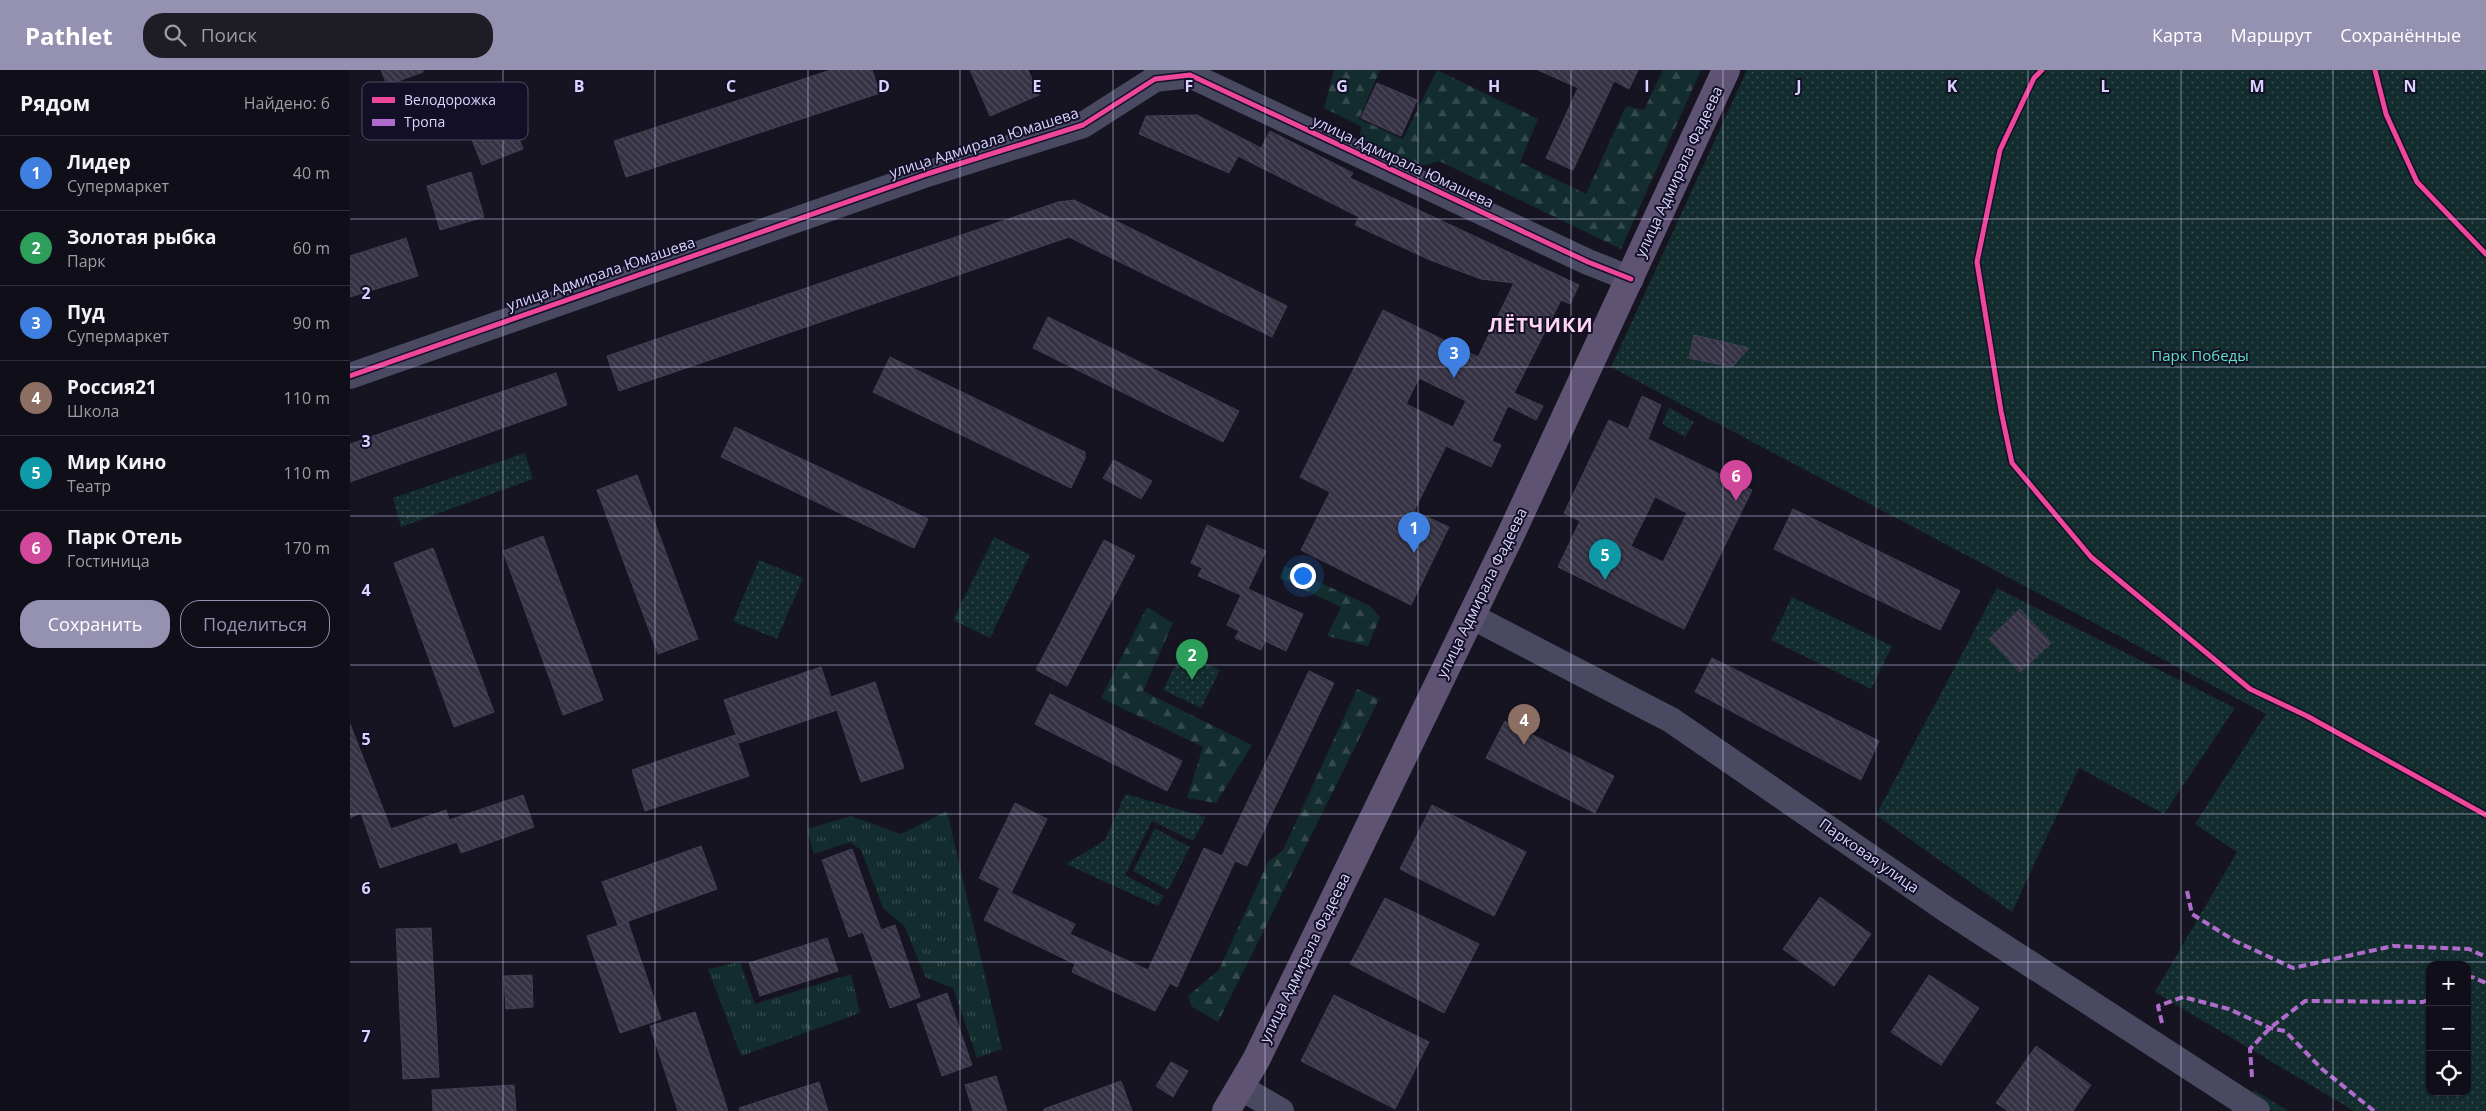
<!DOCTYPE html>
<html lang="ru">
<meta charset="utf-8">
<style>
body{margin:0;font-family:"Open Sans",sans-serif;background:#1e1d26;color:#f1f3f6}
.controls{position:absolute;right:15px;bottom:15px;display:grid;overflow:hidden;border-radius:10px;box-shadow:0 1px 4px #0004}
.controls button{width:45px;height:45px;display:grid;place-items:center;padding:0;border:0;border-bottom:1px solid #302f38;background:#100f19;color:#f1f3f6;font:25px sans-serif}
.you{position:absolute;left:952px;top:505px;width:18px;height:18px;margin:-12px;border:4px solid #fff;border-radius:50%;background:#1a73e8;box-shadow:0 0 0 8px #1a73e833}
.badge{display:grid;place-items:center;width:32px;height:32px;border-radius:50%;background:#9591b1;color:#fff;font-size:16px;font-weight:700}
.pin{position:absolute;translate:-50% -41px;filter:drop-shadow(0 1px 2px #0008)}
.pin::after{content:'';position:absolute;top:26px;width:18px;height:15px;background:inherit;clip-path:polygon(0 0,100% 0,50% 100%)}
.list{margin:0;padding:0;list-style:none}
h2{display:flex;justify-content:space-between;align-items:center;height:65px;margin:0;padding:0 20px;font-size:21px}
h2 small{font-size:16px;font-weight:400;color:#9c9ca2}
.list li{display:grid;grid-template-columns:32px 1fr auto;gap:15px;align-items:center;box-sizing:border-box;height:75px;padding:0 20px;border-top:1px solid #302f38}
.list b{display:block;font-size:19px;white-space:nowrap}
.list p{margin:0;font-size:16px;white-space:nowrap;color:#9c9ca2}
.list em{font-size:16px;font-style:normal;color:#9c9ca2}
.actions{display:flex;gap:10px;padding:15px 20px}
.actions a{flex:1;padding:11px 0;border:1px solid #9591b1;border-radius:20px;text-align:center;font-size:18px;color:#9591b1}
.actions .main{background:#9591b1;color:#fff}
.icon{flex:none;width:28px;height:28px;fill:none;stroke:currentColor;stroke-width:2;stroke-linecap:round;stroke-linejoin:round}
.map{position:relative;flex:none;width:2136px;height:1041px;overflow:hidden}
header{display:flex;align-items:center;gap:30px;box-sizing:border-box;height:70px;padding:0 25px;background:#9591b1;color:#fff}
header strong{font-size:24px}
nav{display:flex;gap:28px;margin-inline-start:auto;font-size:18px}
.search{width:350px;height:45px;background:#1e1d26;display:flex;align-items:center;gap:12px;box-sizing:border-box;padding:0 18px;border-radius:20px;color:#9c9ca2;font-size:19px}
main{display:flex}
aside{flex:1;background:#100f19}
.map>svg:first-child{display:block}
.grass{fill:url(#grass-tufts)}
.forest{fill:url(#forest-firs)}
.park{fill:url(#park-dots);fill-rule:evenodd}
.building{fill:url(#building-back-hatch);stroke:#433f54;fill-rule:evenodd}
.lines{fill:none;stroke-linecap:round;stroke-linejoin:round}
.minor{stroke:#4a4962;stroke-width:26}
.major{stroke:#5e5373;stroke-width:28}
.quiet{stroke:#b06ccc;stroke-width:4;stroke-dasharray:8 4;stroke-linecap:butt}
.cycleway-casing{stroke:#130f26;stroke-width:8}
.cycleway{stroke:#ed469a;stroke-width:5}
.grid{fill:none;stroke:#d9d4ff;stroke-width:1;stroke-opacity:0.55}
.labels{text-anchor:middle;stroke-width:4;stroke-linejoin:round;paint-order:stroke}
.street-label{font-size:15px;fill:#d9d4ff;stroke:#130f26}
.park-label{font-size:15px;fill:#5fe0c0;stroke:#130f26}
.district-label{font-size:20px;font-weight:bold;letter-spacing:1px;fill:#ffd6f0;stroke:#130f26}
.key{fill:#130f26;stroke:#4e4a67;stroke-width:1}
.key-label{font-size:14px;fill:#d9d4ff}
.grid-label{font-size:16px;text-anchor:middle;font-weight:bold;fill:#d9d4ff;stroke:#130f26;stroke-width:4;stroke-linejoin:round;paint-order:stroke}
</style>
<header>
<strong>Pathlet</strong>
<div class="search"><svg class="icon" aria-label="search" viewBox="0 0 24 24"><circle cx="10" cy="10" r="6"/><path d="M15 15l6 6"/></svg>Поиск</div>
<nav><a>Карта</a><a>Маршрут</a><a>Сохранённые</a></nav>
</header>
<main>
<aside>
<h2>Рядом<small>Найдено: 6</small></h2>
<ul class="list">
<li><span class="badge" style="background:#3f7fe0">1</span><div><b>Лидер</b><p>Супермаркет</p></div><em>40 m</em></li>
<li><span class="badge" style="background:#2e9e5b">2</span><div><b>Золотая рыбка</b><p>Парк</p></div><em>60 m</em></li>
<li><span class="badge" style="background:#3f7fe0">3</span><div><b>Пуд</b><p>Супермаркет</p></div><em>90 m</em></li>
<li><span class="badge" style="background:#8d6e63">4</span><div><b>Россия21</b><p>Школа</p></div><em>110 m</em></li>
<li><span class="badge" style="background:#0f9aa8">5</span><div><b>Мир Кино</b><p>Театр</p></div><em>110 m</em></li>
<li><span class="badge" style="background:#d1479c">6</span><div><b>Парк Отель</b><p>Гостиница</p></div><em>170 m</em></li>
</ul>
<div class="actions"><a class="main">Сохранить</a><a>Поделиться</a></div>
</aside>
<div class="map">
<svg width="2136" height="1041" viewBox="0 0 2136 1041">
<defs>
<pattern id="grass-tufts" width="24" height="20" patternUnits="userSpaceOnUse" patternTransform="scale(1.25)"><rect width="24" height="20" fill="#132c2d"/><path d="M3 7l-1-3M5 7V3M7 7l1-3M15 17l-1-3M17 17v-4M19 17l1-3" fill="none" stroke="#354a4c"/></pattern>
<pattern id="forest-firs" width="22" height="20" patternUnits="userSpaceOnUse" patternTransform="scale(1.25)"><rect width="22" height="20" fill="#132c2d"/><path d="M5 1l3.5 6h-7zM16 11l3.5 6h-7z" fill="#354a4c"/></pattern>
<pattern id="park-dots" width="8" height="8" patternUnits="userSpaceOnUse" patternTransform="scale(1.25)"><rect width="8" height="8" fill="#132c2d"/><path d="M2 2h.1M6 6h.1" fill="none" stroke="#354a4c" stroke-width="1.8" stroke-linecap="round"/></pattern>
<pattern id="building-back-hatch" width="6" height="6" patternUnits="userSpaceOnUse" patternTransform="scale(1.25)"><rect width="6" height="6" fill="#343243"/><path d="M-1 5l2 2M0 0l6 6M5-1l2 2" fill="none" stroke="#514f5f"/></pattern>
</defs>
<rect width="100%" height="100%" fill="#161421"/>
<g class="grass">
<polygon points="597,741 652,979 627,988 603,918 575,907 555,857 533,838 511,780 500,772 464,784 457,759 501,746 551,764"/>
<polygon points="390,892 405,934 501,904 510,943 391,986 358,899"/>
<polygon points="1904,1020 1938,1041 1923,1041 1900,1027"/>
</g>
<g class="forest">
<polygon points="984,0 1030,0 1009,49 1053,69 1087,0 1188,49 1170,92 1236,124 1276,36 1294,40 1313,0 1351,0 1271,179 1089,91 1065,98 1010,70 1011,56 974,38"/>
<polygon points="935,496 1020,536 1030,547 1018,576 977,566 991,537 929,508"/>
<polygon points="797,537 823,553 793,621 902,675 866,733 837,728 853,677 751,628"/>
<polygon points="1007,619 1029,629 868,952 841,936 838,926 869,900 918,792 933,780"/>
</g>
<g class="park">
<path d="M1397,0H2136V1041H2004L1805,922L1887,782L1845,754L1916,644L1261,297ZM2080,895H2117V1022H2080Z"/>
<polygon points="1319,337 1344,352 1335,367 1312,354"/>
<polygon points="175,383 183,409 51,457 43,428"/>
<polygon points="644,467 680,485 640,568 603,550"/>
<polygon points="409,490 453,508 427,569 383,551"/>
<polygon points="1647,518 1885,638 1814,744 1729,698 1662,842 1526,745"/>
<polygon points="1442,527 1542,576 1521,619 1421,570"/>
<polygon points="832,582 870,600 851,638 813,620"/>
<polygon points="775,724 856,747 843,771 802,751 775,805 814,826 808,836 716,794 755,770"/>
<polygon points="805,758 840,777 818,820 783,801"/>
</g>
<g class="building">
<polygon points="31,0 73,0 73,2 37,15"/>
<polygon points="481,0 522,0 530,23 276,107 264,71"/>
<polygon points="620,0 678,0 689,25 640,46"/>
<polygon points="1188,0 1288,0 1279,19 1264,11 1223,100 1196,88 1228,18"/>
<polygon points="1027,13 1067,30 1051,66 1011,48"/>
<polygon points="153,28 173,79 132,95 112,44"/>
<path d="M847,45L911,78L920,61L1003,103L1000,108L1229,215L1220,234L1211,230L1164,323L1193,336L1186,350L1158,336L1142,371L1151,375L1141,397L1096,376L1064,441L1099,457L1061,535L951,480L980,422L950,407L1033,240L1128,287L1164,213L1131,209L1080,190L1005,155L1009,147L888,86L879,103L789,64L796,46ZM1069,308L1116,331L1103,357L1056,334Z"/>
<polygon points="121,102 134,147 90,160 77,116"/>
<polygon points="724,130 937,236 922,267 719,167 269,321 257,286 708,132"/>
<polygon points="56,168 68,206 0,227 0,186"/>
<polygon points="698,247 889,341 873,372 683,278"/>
<polygon points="1344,265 1399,278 1382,297 1339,288"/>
<polygon points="540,287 735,382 735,388 721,418 523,322"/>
<polygon points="206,303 217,335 0,412 0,374"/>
<path d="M1292,326L1311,335L1298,369L1402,420L1334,559L1208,497L1230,451L1214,443L1259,350L1278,359ZM1305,427L1337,443L1313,492L1281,476Z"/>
<polygon points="385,357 578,449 564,478 371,387"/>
<polygon points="764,390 802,411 791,429 753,408"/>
<polygon points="287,405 348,569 308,584 247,420"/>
<polygon points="1443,439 1610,521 1590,560 1424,479"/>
<polygon points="857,455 916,481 898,519 953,544 936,581 915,571 911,580 885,568 889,561 877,555 891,525 848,506 852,498 841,493"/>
<polygon points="193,466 253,630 213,645 153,481"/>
<polygon points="754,470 785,486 717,616 686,600"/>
<polygon points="83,478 144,642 104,657 44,493"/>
<polygon points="1670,539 1701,573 1670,602 1639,569"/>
<polygon points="1362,588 1529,671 1511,710 1345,622"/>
<polygon points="471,597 481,627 525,612 554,698 511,712 487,640 389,673 374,630"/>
<polygon points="959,601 984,613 897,796 885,791 827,917 820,913 805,941 722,902 725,894 634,850 650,818 629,808 665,733 697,749 661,823 725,854 720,864 798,900 854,778 872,786"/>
<polygon points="700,624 832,691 817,721 685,654"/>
<polygon points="1155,651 1264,706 1245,743 1136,688"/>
<polygon points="0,654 41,759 96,740 99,750 173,725 184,757 111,783 107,772 30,798 11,743 0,748"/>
<polygon points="385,665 399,706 295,741 282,700"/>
<polygon points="1082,735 1176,782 1144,846 1050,799"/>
<polygon points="351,776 367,819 268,855 252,812"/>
<polygon points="502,779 531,860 545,855 570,927 540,938 513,862 499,867 472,790"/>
<polygon points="1470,827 1521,864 1484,916 1433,879"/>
<polygon points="1035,828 1129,874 1094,943 1000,894"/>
<polygon points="278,852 311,949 270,963 237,866"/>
<polygon points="81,858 89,1007 53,1009 46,859"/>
<polygon points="477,868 488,901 410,926 399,893"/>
<polygon points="182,905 183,937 156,939 154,906"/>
<polygon points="1579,905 1629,938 1591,995 1541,962"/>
<polygon points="597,923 622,995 592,1006 567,934"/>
<polygon points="984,925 1079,972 1045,1039 951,991"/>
<polygon points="345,942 353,965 378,1041 328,1041 300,956"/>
<polygon points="1686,976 1741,1015 1723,1041 1658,1041 1646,1033"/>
<polygon points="821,992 838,1001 823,1027 806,1016"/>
<polygon points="646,1006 657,1041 623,1041 615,1015"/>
<polygon points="771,1011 782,1041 694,1041 694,1039"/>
<polygon points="469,1012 478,1041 390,1041 389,1038"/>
<polygon points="164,1015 166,1041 83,1041 82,1020"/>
</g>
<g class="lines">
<g class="minor">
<polyline points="0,306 577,104 733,55 805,9 840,5 1238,192 1281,209"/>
<polyline points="1121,546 1321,650 1597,840 1907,1041"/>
<polyline points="890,1017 931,1041"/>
</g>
<polyline class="major" points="876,1041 906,990 1161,464 1376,0"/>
<g class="quiet">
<polyline points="1837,821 1842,844 1885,871 1943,898 2043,876 2119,879 2136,887"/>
<polyline points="2117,909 2122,907 2136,913"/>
<polyline points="1812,953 1808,936 1833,927 1879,939 1920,958 1935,961 1972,999 2024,1041"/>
<polyline points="1902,1007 1900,979 1920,958 1955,931 2073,932 2080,929"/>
</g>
<defs>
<g id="cycleway">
<polyline points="1692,0 1684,8 1650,80 1627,192 1651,341 1662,393 1741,487 1900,619 1957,646 2136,745"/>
<polyline points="2025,0 2036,44 2067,112 2136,184"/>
<polyline points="0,306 577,104 733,55 805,9 840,5 1238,192 1281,209"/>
</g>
</defs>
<use href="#cycleway" class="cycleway-casing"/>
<use href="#cycleway" class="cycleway"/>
</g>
<path class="grid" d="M153,0V1041M305,0V1041M458,0V1041M610,0V1041M763,0V1041M915,0V1041M1068,0V1041M1221,0V1041M1373,0V1041M1526,0V1041M1678,0V1041M1831,0V1041M1983,0V1041M0,149H2136M0,297H2136M0,446H2136M0,595H2136M0,744H2136M0,892H2136"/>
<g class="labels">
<g class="street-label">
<text transform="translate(634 73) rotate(-18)" y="5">улица Адмирала Юмашева</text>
<text transform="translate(1053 92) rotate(25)" y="5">улица Адмирала Юмашева</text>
<text transform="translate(1329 102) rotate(-65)" y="5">улица Адмирала Фадеева</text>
<text transform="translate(251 204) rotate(-19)" y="5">улица Адмирала Юмашева</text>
<text transform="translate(1132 523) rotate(-64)" y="5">улица Адмирала Фадеева</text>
<text transform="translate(1519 786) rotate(35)" y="5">Парковая улица</text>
<text transform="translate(955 888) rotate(-64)" y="5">улица Адмирала Фадеева</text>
</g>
<g class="park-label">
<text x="1850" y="291">Парк Победы</text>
</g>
<g class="district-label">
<text x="1191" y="262">ЛЁТЧИКИ</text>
</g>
</g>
<rect x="12" y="12" width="166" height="58" rx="8" class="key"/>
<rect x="22" y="27" width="23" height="6" fill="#ed469a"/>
<rect x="22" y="49" width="23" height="7" fill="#b06ccc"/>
<g class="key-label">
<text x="54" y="35">Велодорожка</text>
<text x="54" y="57">Тропа</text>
</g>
<g class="grid-label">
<text x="229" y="22">B</text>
<text x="381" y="22">C</text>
<text x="534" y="22">D</text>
<text x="687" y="22">E</text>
<text x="839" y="22">F</text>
<text x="992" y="22">G</text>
<text x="1144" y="22">H</text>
<text x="1297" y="22">I</text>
<text x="1449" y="22">J</text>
<text x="1602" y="22">K</text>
<text x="1755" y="22">L</text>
<text x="1907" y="22">M</text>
<text x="2060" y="22">N</text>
<text x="16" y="229">2</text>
<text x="16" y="377">3</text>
<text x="16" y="526">4</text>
<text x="16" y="675">5</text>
<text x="16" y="824">6</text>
<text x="16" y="972">7</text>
</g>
</svg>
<div class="controls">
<button>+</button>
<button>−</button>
<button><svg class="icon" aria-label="locate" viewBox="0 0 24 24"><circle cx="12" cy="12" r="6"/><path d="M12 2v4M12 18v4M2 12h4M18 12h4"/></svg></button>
</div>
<div class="you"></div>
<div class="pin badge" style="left:1064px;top:483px;background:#3f7fe0">1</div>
<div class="pin badge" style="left:842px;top:610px;background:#2e9e5b">2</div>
<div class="pin badge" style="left:1104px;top:308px;background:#3f7fe0">3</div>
<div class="pin badge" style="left:1174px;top:675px;background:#8d6e63">4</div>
<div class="pin badge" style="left:1255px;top:510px;background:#0f9aa8">5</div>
<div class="pin badge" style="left:1386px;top:431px;background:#d1479c">6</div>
</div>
</main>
